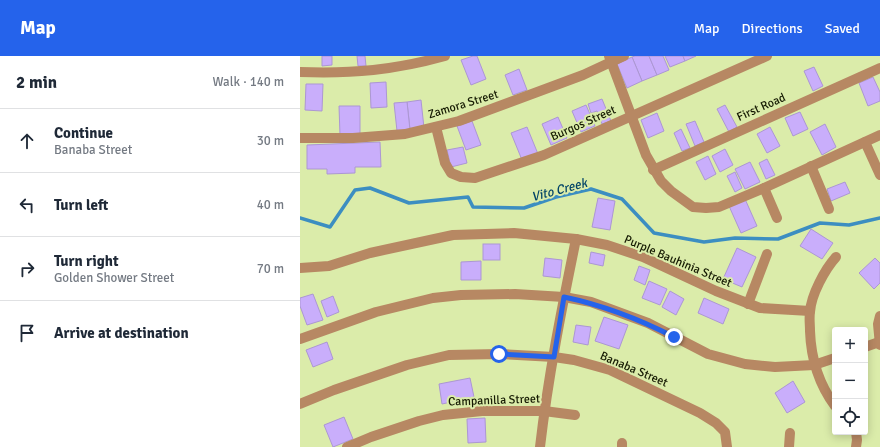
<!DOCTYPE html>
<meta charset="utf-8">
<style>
body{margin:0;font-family:Signika,sans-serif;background:#f6f6f7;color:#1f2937}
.controls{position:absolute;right:12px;bottom:12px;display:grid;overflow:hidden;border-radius:4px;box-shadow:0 2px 10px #0003}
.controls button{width:36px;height:36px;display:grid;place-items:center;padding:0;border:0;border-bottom:1px solid #e0e1e3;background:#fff;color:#1f2937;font:20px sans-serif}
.stop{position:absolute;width:12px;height:12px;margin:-9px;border:3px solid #2563eb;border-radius:50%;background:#fff}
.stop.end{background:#2563eb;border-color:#fff;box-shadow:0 1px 4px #0008}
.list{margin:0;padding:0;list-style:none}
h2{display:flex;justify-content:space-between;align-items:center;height:52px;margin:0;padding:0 16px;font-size:17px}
h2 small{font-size:13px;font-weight:400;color:#747a83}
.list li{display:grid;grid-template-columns:26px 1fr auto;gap:12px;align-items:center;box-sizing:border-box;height:64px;padding:0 16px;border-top:1px solid #e0e1e3}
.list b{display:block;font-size:15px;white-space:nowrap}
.list p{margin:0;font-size:13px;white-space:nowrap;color:#747a83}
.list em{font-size:13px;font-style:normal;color:#747a83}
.icon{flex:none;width:22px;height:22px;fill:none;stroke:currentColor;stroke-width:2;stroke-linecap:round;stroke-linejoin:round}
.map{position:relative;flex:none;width:580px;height:391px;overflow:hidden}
header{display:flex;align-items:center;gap:24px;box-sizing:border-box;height:56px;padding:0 20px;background:#2563eb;color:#fff}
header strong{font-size:19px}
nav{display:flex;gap:22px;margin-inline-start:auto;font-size:14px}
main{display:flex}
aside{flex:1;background:#fff}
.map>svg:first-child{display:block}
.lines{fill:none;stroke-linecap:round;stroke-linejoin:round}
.stream{stroke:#3c8ec1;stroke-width:3.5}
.building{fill:#c9aefb;stroke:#ac97d3}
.minor{stroke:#b78863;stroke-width:10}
.route{stroke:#2563eb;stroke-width:5}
.labels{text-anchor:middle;stroke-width:4;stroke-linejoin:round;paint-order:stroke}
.street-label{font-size:12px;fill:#151a02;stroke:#dbecaa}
.water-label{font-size:13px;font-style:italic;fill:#004366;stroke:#dbecaa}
</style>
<header>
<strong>Map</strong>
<nav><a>Map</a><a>Directions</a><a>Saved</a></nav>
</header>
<main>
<aside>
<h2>2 min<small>Walk · 140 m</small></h2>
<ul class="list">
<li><svg class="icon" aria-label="ahead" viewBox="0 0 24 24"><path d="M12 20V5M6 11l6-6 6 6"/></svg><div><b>Continue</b><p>Banaba Street</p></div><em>30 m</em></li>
<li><svg class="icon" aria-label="left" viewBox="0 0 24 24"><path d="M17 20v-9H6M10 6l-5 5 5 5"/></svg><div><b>Turn left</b></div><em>40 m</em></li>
<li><svg class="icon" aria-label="right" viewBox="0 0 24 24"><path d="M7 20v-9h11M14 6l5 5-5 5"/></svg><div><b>Turn right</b><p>Golden Shower Street</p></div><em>70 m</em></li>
<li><svg class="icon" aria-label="arrive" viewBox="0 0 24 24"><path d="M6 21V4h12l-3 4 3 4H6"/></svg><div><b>Arrive at destination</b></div></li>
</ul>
</aside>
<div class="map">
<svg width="580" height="391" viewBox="0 0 580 391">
<rect width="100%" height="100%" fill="#dbecaa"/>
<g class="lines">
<polyline class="stream" points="0,162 30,171 55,134 70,132 109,147 168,141 173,151 224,152 256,141 291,133 322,143 354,177 404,186 435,182 478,183 520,167 549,169 580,162"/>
</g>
<g class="building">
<polygon points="22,0 32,0 32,9 22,10"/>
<polygon points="57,0 65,0 66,10 58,10"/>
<polygon points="173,0 177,0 186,23 171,29 161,4"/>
<polygon points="335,0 349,0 357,19 342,25 332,1"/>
<polygon points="349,0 363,0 369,14 357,19"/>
<polygon points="365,0 383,0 385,5 370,11"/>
<polygon points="383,0 396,0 385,5"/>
<polygon points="332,1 342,25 327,32 317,8"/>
<polygon points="514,11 523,30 513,35 504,15"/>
<polygon points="219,13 227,34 213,39 205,19"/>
<polygon points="573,21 580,36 580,45 568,50 559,27"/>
<polygon points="86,26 87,51 71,52 70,27"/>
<polygon points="6,28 23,28 22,55 5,54"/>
<polygon points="302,43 311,65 302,68 297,55 291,57 288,48"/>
<polygon points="121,44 124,72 110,74 107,46"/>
<polygon points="107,46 110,74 97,75 94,47"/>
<polygon points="286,49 295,70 281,76 272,55"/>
<polygon points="425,49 437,71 429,76 417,53"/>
<polygon points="39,50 60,50 60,79 40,79"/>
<polygon points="500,56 508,73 493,80 485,62"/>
<polygon points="357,57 364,75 348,82 341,64"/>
<polygon points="258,61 267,82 251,89 242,68"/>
<polygon points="172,65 181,89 166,94 157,70"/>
<polygon points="395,65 404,86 395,90 386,68"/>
<polygon points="525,68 536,91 522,99 510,76"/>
<polygon points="227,71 238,98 222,104 211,77"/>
<polygon points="470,71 480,90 467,97 457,78"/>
<polygon points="381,73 390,92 382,95 374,77"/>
<polygon points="80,86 81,111 55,111 55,117 27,118 27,113 7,113 7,89"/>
<polygon points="163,91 167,107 151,111 147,94"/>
<polygon points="425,93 433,109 420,116 412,100"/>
<polygon points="408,100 416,118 405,124 396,106"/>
<polygon points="467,103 475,119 466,123 459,107"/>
<polygon points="450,106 460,126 445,133 435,113"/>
<polygon points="435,116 442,132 435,136 427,120"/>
<polygon points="545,126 550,137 531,145 527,133"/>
<polygon points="298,142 315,145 310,174 292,171"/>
<polygon points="445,143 457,170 441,177 429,150"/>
<polygon points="511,173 533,187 522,203 500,190"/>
<rect x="183" y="188" width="17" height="16"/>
<polygon points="437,192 456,201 442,231 423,223"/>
<polygon points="291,196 305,199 303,210 289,207"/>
<polygon points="245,202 262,204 260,222 243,220"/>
<polygon points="575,202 580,207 580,227 574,233 559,217"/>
<polygon points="181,205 181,224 161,224 161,206"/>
<polygon points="339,210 350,214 345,229 334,224"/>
<polygon points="349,225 367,233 360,249 342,242"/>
<polygon points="370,235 384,243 376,259 362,251"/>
<polygon points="13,238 23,264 7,269 0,250 0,242"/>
<polygon points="33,240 39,256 27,261 21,245"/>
<polygon points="404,242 429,253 423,268 398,257"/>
<polygon points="304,261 328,269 319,293 295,285"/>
<polygon points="276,269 291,271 288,289 273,286"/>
<polygon points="27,286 33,303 13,311 6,294"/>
<polygon points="170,322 174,341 142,348 139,328"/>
<polygon points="493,325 505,346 487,357 475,337"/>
<polygon points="44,361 53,383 33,391 24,369"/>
<polygon points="185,362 186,386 168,387 167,363"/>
</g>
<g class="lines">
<g class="minor">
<polyline points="309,0 346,99 361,125 371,135 393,151 406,152 419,151 464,132 580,79"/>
<path d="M0,16C52,18 95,14 145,0"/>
<polyline points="136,71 145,107 151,117 161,121 175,122 244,99 467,0"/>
<polyline points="0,82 53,82 105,78 159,65 283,19 324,0"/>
<polyline points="565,86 580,119"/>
<polyline points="511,110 529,153"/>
<polyline points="353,114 580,12"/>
<polyline points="464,132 477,162"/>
<polyline points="0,212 29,210 70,197 153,179 214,177 276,183 307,189 343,201 416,235 460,252 510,255"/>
<polyline points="448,248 467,198"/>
<polyline points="580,260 578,268 580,289"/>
<polyline points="0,283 76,256 133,242 161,239 215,238 264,241 291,246 348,267 408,298 445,308 475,311 514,309 535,302"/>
<polyline points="565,291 579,286"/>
<polyline points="0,348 34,334 107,309 149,299 199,298 254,301 274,304 310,314 400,357 416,367 425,376 427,391"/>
<path d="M535,350C518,327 511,303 510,275C510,268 509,262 510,256C511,239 525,213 536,201"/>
<polyline points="322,387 322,391"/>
<polyline points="47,391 71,381 119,365 143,359 182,355 244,355 275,359"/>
<path d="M240,391C248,321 262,251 276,183"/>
<polyline points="489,391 490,377"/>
<polyline points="556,391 557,384 556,376"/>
</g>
</g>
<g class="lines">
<path class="route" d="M199,298L254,301L264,241C302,249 339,263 374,281"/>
</g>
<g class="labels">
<g class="street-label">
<text transform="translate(163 48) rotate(-17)" y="4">Zamora Street</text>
<text transform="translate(461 51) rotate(-24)" y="4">First Road</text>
<text transform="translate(283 67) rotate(-24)" y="4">Burgos Street</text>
<text transform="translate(378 205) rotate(23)" y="4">Purple Bauhinia Street</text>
<text transform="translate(334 313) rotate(23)" y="4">Banaba Street</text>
<text transform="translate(194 344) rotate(-2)" y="4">Campanilla Street</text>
</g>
<g class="water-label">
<text transform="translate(259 133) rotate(-15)" y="5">Vito Creek</text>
</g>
</g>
</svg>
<div class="controls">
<button>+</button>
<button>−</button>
<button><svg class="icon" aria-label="locate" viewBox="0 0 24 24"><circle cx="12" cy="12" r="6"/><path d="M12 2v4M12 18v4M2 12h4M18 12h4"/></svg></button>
</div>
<div class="stop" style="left:199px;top:298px"></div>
<div class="stop end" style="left:374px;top:281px"></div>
</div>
</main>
